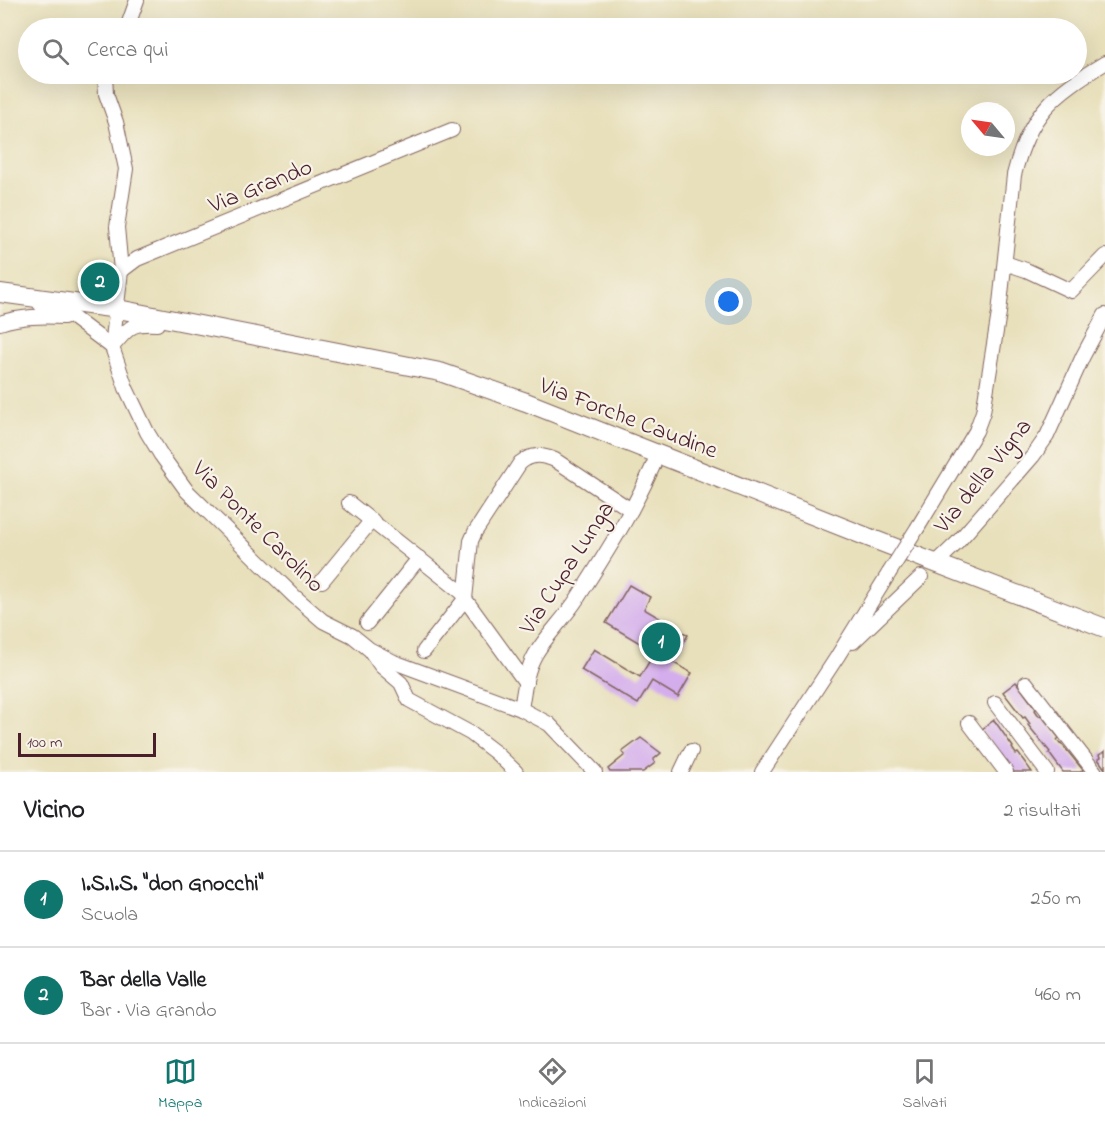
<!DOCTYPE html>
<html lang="it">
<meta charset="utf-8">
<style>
body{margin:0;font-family:"Indie Flower",sans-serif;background:#f6f6f6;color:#202124}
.compass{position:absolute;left:961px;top:102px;width:54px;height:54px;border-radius:50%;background:#fff;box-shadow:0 6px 24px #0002;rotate:299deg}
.scale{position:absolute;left:18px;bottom:15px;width:138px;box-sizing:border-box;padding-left:6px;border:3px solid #4a1f2b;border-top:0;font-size:16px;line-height:21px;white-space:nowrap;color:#4a1f2b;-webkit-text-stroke:4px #f7f3e8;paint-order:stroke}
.you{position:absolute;left:729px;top:302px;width:21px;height:21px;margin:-15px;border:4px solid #fff;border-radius:50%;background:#1a73e8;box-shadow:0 0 0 9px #1a73e833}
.badge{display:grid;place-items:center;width:39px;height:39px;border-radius:50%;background:#0f766e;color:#fff;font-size:20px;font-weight:700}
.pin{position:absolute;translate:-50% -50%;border:3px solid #fff;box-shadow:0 2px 6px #0006}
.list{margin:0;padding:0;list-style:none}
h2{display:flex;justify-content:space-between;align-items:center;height:78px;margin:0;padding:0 24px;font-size:26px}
h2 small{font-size:20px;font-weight:400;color:#757577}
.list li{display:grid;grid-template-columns:39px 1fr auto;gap:18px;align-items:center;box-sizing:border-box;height:96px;padding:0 24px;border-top:2px solid #e0e0e0}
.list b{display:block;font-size:22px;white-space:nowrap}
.list p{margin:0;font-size:20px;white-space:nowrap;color:#757577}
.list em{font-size:20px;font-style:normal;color:#757577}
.icon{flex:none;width:33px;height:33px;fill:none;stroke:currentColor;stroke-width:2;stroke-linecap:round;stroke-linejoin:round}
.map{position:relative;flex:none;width:1105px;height:772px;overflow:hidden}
.search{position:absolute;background:#fff;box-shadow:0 6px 24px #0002;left:18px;right:18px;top:18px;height:66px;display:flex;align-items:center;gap:15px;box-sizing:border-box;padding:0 21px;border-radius:33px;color:#757577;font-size:22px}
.sheet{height:270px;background:#fff}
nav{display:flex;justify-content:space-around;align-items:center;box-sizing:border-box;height:84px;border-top:2px solid #e0e0e0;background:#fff;font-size:16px;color:#757577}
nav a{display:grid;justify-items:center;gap:3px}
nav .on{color:#0f766e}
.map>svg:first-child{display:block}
.building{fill:#d4adec}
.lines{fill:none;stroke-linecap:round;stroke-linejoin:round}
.minor-casing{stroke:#81635d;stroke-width:16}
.major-casing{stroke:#81635d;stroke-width:20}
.minor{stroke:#fff;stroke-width:14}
.major{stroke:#fff;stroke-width:18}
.minor-bridge-casing{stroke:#81635d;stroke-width:16;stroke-linecap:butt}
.minor-bridge{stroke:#fff;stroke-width:14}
.labels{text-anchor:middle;stroke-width:4.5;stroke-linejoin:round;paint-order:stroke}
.street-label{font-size:24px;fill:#4a1f2b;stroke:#f7f3e8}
</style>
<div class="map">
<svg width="1105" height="772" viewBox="0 0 1105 772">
<rect width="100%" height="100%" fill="#f7f3e8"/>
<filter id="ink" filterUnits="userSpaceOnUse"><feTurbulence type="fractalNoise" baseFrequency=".0167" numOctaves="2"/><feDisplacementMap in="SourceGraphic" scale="12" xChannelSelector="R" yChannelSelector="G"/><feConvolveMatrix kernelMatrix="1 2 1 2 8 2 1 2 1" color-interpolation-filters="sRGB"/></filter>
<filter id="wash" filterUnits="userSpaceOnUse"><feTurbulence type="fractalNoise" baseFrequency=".008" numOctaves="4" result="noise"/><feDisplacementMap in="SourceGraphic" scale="24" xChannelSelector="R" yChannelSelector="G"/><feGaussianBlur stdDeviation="1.35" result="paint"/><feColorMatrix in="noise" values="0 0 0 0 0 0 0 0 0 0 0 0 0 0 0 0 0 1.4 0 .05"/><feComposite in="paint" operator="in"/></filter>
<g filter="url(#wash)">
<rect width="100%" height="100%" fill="#e8e0bb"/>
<g id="blocks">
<g class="building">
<polygon points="97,269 107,270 105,286 95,285"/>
<polygon points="629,585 650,597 644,609 688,635 672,662 692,673 678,697 652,681 638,704 581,670 594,649 640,677 655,652 606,623"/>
<polygon points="1016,682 1036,709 1035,710 1039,716 1041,715 1059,738 1057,740 1060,744 1061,743 1083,770 1080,772 1063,772 1049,753 1050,752 1028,725 1030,724 1025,717 1023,718 1003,692"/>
<polygon points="994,720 1013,747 1012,748 1016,754 1018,753 1032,772 1012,772 1005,763 1007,762 1002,755 1001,757 981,730"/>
<polygon points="641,738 661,753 653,760 655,763 643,772 610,772 608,769 625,755 622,752"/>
<polygon points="1105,751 1105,769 1098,759 1101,757 1099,755"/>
</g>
</g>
</g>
<g filter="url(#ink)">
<use href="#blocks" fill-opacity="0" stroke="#81635d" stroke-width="1.5"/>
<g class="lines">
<defs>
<g id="minor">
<polyline points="127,28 137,0"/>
<polyline points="105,74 106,94 116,122 126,169 117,227 121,271 112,347 126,388 147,432 161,455 187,491 294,596 323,621 353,636 369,649 394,662 521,709 549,724 595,772"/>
<polyline points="1005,263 1026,270 1071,291 1105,256"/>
<polyline points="121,271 137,259 452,130"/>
<polyline points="40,304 72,317 112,347"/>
<path d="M0,323C21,316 42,316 64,317"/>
<path d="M112,347C129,328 130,322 157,324"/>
<polyline points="349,503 464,594"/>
<path d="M918,527L976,431L983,412L999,313L1014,175C1029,114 1053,94 1105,63"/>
<polyline points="936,563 957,543 1033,456 1047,436 1083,356 1105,315"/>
<polyline points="322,581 372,520"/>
<polyline points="367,623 419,558"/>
<polyline points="853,642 921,577"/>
<polyline points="424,651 465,599"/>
<polyline points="372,653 381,666 401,683 409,700 470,733 496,753 516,772"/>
<path d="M526,683L465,599L471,541L475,532L520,463C532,453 542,455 555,460L631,510"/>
<polyline points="1026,683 1095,772"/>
<polyline points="995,703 1047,772"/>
<path d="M521,709C524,691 526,671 535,655C546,636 564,619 577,599C606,553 637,506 658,454"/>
<polyline points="969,723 1006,772"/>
<polyline points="681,772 691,751"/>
<polyline points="762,772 837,657 889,573"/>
</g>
<polyline id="major" points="0,293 118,309 440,372 526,402 870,538 1105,628"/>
</defs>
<use href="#minor" class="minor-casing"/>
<use href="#major" class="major-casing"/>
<use href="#minor" class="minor"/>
<use href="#major" class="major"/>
<defs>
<polyline id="minor-bridge" points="889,573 918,527"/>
</defs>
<use href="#minor-bridge" class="minor-bridge-casing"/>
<use href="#minor-bridge" class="minor-bridge"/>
</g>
</g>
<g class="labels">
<g class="street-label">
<text transform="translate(260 185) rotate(-22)" y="8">Via Grando</text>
<text transform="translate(629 417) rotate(21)" y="8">Via Forche Caudine</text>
<text transform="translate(982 475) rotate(-51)" y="8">Via della Vigna</text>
<text transform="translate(259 526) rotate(45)" y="8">Via Ponte Carolino</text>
<text transform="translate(566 567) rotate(-57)" y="8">Via Cupa Lunga</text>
</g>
</g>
</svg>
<svg class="compass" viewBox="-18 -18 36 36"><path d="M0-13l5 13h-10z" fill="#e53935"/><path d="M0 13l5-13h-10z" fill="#757577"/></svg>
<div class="scale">100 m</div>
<div class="you"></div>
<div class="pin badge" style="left:661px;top:642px">1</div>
<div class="pin badge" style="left:100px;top:282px">2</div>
<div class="search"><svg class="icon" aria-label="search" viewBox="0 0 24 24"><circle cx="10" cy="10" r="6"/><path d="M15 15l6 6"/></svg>Cerca qui</div>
</div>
<section class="sheet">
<h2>Vicino<small>2 risultati</small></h2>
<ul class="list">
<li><span class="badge">1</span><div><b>I.S.I.S. &quot;don Gnocchi&quot;</b><p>Scuola</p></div><em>250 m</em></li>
<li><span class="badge">2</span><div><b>Bar della Valle</b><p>Bar · Via Grando</p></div><em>460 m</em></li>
</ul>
</section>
<nav>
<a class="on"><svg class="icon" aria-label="map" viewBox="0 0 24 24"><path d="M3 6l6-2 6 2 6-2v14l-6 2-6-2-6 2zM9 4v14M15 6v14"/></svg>Mappa</a>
<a><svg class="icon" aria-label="directions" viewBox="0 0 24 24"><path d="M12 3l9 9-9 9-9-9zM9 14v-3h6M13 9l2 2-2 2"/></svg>Indicazioni</a>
<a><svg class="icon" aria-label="saved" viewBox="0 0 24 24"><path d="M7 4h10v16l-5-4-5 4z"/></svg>Salvati</a>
</nav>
